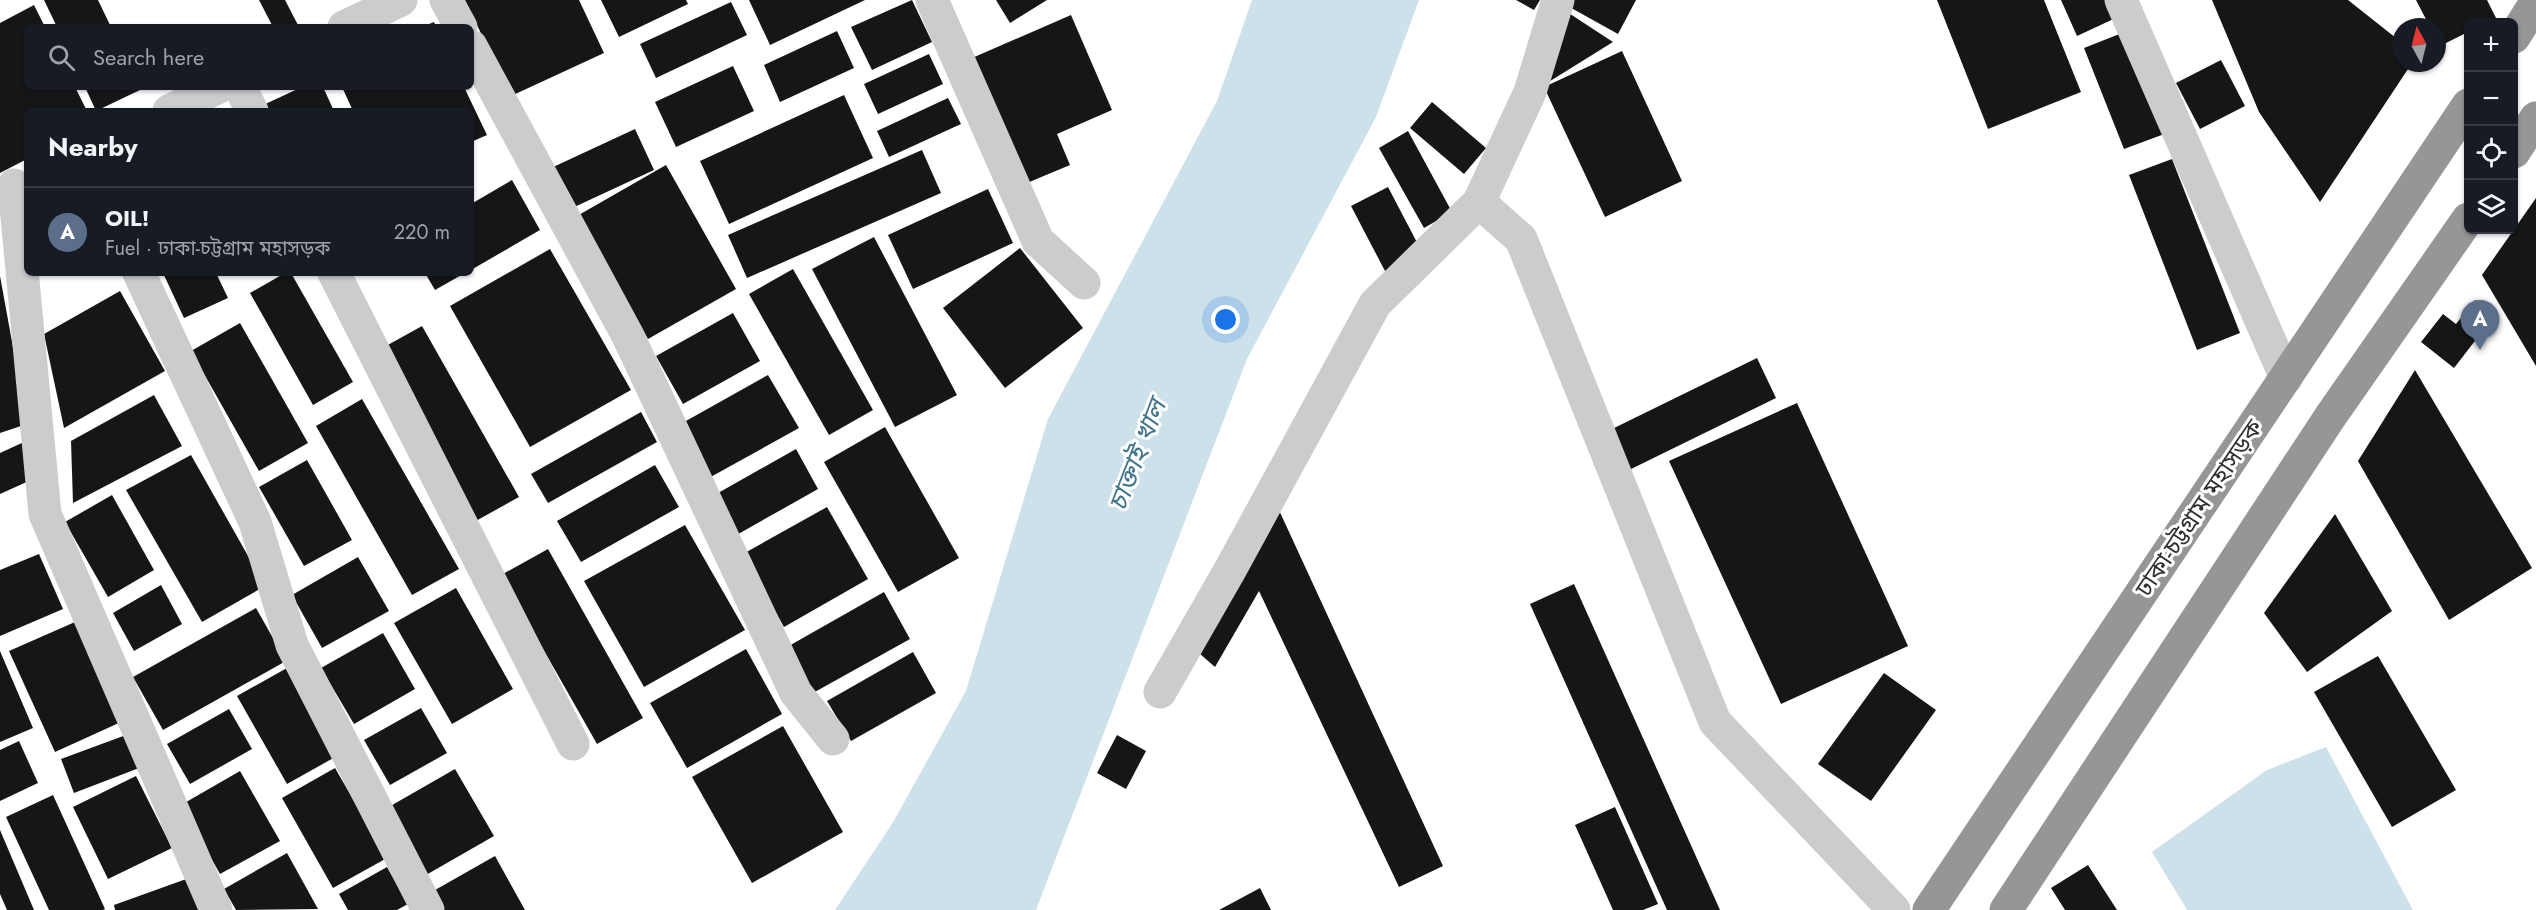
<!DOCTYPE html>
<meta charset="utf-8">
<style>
body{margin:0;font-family:Jost,"Noto Sans Bengali",sans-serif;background:#242831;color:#f1f3f6}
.controls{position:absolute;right:18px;top:18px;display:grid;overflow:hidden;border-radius:9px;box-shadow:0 2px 4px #0004}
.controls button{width:54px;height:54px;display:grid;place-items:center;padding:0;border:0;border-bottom:2px solid #363941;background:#171b24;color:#f1f3f6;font:30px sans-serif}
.compass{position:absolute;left:2392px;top:18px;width:54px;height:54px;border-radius:50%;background:#171b24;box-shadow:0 2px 4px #0004;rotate:353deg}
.you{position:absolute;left:1226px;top:320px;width:21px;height:21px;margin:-15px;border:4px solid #fff;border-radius:50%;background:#1a73e8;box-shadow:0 0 0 9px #1a73e833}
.badge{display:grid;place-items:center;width:39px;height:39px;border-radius:50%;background:#d93025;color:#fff;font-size:20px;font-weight:700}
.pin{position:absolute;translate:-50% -50px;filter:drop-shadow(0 2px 3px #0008)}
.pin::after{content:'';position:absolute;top:32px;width:21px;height:18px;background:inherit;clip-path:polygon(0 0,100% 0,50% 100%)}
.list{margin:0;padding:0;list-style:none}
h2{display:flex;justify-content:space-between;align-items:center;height:78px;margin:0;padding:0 24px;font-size:26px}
h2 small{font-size:20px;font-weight:400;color:#9ea1a6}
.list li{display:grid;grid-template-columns:39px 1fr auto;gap:18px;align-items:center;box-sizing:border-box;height:90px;padding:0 24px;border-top:2px solid #363941}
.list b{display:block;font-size:22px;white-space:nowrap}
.list p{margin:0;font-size:20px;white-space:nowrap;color:#9ea1a6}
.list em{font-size:20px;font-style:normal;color:#9ea1a6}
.icon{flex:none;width:33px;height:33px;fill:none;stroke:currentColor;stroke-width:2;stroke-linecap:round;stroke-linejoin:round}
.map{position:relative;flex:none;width:2536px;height:910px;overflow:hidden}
.search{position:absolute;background:#171b24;box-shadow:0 2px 4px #0004;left:24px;top:24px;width:450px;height:66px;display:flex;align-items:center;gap:15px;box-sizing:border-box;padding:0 21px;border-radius:9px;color:#9ea1a6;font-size:22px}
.panel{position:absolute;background:#171b24;box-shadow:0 2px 4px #0004;left:24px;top:108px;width:450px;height:168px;border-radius:9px}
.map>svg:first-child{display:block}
.water{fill:#cce1ea}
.building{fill:#161616}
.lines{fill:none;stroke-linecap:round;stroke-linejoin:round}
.street{stroke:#ccc;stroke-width:33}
.highway{stroke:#969696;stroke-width:33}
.labels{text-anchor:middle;stroke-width:6;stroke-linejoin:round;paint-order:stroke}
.street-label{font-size:24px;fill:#2f2f2f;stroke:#fff}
.water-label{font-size:26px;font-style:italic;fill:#42768d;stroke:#fff}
</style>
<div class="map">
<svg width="2536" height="910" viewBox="0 0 2536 910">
<rect width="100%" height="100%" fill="#fff"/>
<g class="water">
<polygon points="1252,0 1419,0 1376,117 1247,359 1036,910 835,910 892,824 966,691 1048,419 1217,101"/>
<polygon points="2326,747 2413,910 2187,910 2152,852 2267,770"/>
</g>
<g class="building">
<polygon points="44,0 98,0 111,27 57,27"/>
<polygon points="259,0 285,0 299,27 273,27"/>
<polygon points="465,0 579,0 604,53 511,96"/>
<polygon points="601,0 686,0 688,4 619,37"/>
<polygon points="749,0 865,0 770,45"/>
<polygon points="912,0 932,42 872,70 851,27"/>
<polygon points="996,0 1047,0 1010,23"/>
<polygon points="1516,0 1540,0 1534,10"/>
<polygon points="1566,0 1636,0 1618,34 1564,4"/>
<polygon points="1937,0 2044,0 2081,92 1988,129"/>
<polygon points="2061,0 2113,0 2120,16 2077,36"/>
<polygon points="2212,0 2348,0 2401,42 2401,63 2412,63 2320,202 2259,112"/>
<polygon points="2416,0 2487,0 2496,18 2487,22 2468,22 2468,32 2440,46 2437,41 2437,27 2430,27"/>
<polygon points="731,2 747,35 656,78 640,44"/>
<polygon points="34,5 45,27 27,27 27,87 75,87 87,111 27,111 27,159 0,173 0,23"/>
<polygon points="1561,8 1613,42 1547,83"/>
<polygon points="1071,15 1112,110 1057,134 1070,165 1027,183 972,58"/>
<polygon points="434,22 436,27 422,27"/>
<polygon points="837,31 854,68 780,102 764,65"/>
<polygon points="2127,31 2167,133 2124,149 2084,48"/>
<polygon points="1622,51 1682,181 1605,217 1544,87"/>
<polygon points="929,54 943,84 878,114 864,84"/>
<polygon points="2221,60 2245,106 2200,129 2176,83"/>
<polygon points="733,66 754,111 676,147 655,102"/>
<polygon points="85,87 139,87 140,90 96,111"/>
<polygon points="302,87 323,87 334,111 263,111 261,106"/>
<polygon points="342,87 464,87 487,135 471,142 471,111 353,111"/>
<polygon points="844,95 873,158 729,224 700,161"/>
<polygon points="948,98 961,124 889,157 877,131"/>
<polygon points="1432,102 1486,148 1464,174 1410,128"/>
<polygon points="635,129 654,170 570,209 551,168"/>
<polygon points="1408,131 1452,212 1424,228 1379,148"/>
<polygon points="922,150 941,193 747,278 728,235"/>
<polygon points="2172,159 2240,333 2197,350 2129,175"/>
<polygon points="666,165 736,289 648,339 577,216"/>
<polygon points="512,180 540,230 471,270 471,204"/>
<polygon points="1388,187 1422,252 1385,271 1351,206"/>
<polygon points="988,189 1013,243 913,289 888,235"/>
<polygon points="2536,198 2536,366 2482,275"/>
<polygon points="874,237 957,395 895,427 812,269"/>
<polygon points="1020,248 1083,328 1005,388 943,308"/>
<polygon points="550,249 631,390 530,447 450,306"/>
<polygon points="793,269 873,410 829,435 749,294"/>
<polygon points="163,273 216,273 228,298 184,318"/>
<polygon points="285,273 291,273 353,382 313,405 250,293"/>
<polygon points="425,273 465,273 435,290"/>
<polygon points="0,276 27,424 0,433"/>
<polygon points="120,291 165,371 64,428 44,334"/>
<polygon points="2475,300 2495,315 2454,368 2421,342 2443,314 2456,324"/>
<polygon points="733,313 760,361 683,404 656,356"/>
<polygon points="240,323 308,443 259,471 191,351"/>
<polygon points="422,326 519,497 474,522 377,351"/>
<polygon points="1757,358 1776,398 1629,470 1610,430"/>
<polygon points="2415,370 2532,568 2449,620 2358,461"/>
<polygon points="768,375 799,428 707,479 677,426"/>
<polygon points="154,395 182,446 73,503 71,441"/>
<polygon points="362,399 459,569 412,595 316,426"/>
<polygon points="1797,403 1908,646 1781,704 1669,461"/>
<polygon points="641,412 657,442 548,503 531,474"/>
<polygon points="885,427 959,558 898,592 824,462"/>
<polygon points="24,442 40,476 0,494 0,453"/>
<polygon points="796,449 818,489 733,537 711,497"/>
<polygon points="191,455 265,586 202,622 126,490"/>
<polygon points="307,460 352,540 304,566 259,487"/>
<polygon points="655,465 679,507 581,562 557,521"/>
<polygon points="112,495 154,570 108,597 65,522"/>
<polygon points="827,507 868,579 784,627 743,554"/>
<polygon points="1278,508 1443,866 1399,887 1259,591 1215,667 1199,653"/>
<polygon points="2335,514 2392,611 2307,672 2264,613"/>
<polygon points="685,525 745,630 644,687 584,581"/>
<polygon points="548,549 643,718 597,744 501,575"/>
<polygon points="39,554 63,609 0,636 0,570"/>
<polygon points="358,557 389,611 322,648 292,595"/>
<polygon points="1574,584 1720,910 1667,910 1530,604"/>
<polygon points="161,585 182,624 134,651 113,613"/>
<polygon points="456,588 513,689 452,724 394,623"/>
<polygon points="884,592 910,639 813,693 787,647"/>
<polygon points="256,608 286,661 163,730 133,677"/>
<polygon points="75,622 121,722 55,752 9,651"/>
<polygon points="383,633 415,689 354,724 321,668"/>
<polygon points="746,649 782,714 687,768 650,703"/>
<polygon points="0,651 33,728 0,742"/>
<polygon points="913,652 936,693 851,741 827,701"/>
<polygon points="2378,656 2456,790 2392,827 2314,692"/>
<polygon points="287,668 337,756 287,784 237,696"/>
<polygon points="1884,673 1936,710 1871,801 1818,764"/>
<polygon points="421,708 447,753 390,785 364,740"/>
<polygon points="229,709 252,749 190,784 167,744"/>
<polygon points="783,726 843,832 752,883 692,777"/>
<polygon points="126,735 139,768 74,793 61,759"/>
<polygon points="1117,735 1146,751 1126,789 1097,773"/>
<polygon points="19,741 38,783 0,801 0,750"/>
<polygon points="335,768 387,858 333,888 282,798"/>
<polygon points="455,769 494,836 426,875 387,808"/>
<polygon points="240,771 280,841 220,874 181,805"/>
<polygon points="136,776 172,848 108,879 73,807"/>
<polygon points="53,795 105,909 103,910 49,910 6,817"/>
<polygon points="1615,807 1658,904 1643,910 1613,910 1575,825"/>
<polygon points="0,830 34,910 7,910 0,894"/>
<polygon points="287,853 318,909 236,910 224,889"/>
<polygon points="495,856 525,910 437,910 428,894"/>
<polygon points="2088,865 2117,910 2065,910 2051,888"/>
<polygon points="387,867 408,904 397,910 348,910 339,894"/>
<polygon points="189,878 200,910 115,910 114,905"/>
<polygon points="1260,888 1271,910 1219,910"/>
</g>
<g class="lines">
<g class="street">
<polyline points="446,0 461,27"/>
<polyline points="932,0 1038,241 1084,283"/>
<polyline points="2121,0 2286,378"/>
<polyline points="344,27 401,0"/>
<polyline points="471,46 628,336 796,693 833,739"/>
<polyline points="240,87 252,111"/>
<polyline points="169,111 219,87"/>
<polyline points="14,185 45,514 216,910"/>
<polyline points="1479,202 1521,239 1715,722 1894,910"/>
<polyline points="139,273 255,522 292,645 428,910"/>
<polyline points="334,273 573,744"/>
<polyline points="1160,692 1230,570 1375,304 1479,202 1530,92 1558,0"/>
</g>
<g class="highway">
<polyline points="2514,37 2536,2"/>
<polyline points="2514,152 2536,118"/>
<polyline points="1929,910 2468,105"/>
<polyline points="2006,910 2330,417 2468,219"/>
</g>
</g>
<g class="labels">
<g class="street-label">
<text transform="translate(2199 508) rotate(-56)" y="8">ঢাকা-চট্টগ্রাম মহাসড়ক</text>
</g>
<g class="water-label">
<text transform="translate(1137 455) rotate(-69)" y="9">চাক্তাই খাল</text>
</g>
</g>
</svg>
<div class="controls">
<button>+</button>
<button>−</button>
<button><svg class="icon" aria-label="locate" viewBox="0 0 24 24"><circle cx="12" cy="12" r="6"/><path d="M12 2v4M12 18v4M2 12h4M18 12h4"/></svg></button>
<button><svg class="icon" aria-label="layers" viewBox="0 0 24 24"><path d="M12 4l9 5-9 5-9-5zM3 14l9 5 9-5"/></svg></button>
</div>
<svg class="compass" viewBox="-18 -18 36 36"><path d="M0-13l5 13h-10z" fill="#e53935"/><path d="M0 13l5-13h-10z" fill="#9ea1a6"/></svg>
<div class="you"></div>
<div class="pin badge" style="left:2480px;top:350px;background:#5c6f8a">A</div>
<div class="search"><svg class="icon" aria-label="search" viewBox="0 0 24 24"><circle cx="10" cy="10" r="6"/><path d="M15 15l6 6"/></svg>Search here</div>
<section class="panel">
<h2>Nearby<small></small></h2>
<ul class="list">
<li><span class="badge" style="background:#5c6f8a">A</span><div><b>OIL!</b><p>Fuel · ঢাকা-চট্টগ্রাম মহাসড়ক</p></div><em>220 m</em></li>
</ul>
</section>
</div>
